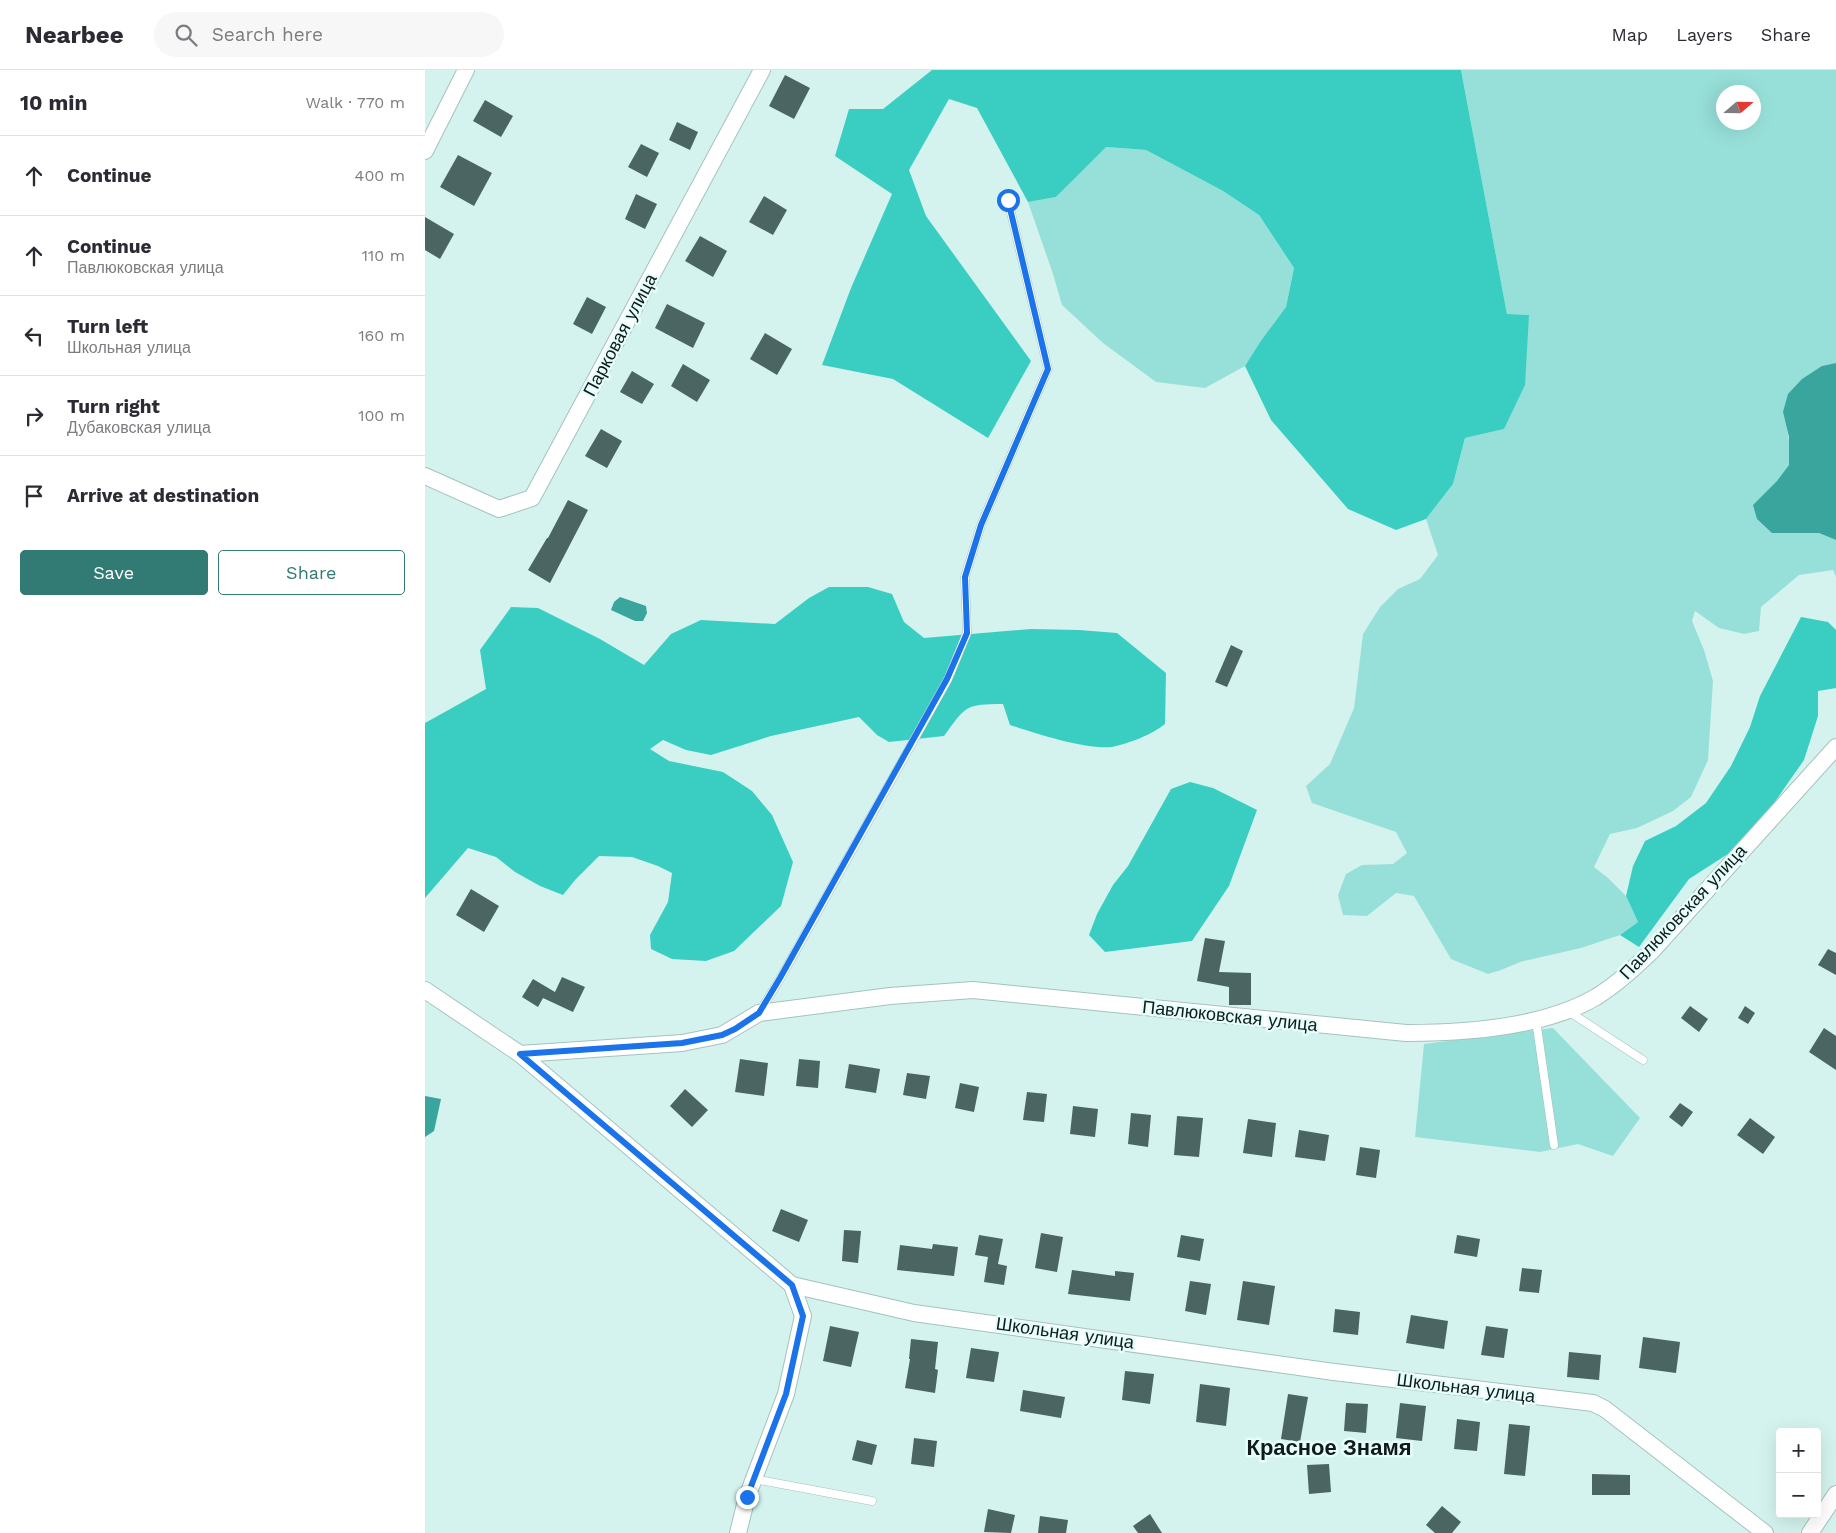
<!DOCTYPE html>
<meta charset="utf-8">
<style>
body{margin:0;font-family:"Work Sans",sans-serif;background:#f7f7f7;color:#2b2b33}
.controls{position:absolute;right:15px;bottom:15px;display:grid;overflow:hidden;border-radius:5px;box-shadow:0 5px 20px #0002}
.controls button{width:45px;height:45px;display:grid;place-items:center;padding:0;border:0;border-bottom:1px solid #e1e1e2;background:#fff;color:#2b2b33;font:25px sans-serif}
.compass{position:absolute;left:1291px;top:15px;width:45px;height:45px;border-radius:50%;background:#fff;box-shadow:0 5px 20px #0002;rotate:70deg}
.stop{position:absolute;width:15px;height:15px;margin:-11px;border:4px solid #1a73e8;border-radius:50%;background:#fff}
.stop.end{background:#1a73e8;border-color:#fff;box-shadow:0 1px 5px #0008}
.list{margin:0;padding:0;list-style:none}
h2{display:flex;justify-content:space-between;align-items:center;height:65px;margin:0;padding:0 20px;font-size:21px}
h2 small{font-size:16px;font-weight:400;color:#7c7c81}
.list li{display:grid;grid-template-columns:32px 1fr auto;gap:15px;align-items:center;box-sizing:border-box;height:80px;padding:0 20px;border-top:1px solid #e1e1e2}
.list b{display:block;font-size:19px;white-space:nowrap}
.list p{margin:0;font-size:16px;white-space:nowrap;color:#7c7c81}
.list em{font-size:16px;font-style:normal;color:#7c7c81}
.actions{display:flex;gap:10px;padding:15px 20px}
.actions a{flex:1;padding:11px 0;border:1px solid #327a74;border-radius:5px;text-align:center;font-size:18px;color:#327a74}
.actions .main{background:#327a74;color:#fff}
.icon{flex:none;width:28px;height:28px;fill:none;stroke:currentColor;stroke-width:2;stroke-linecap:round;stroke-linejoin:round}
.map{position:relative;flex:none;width:1411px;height:1463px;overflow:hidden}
header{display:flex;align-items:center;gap:30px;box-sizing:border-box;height:70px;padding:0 25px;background:#fff;border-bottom:1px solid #e1e1e2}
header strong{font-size:24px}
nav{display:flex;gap:28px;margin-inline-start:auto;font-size:18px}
.search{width:350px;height:45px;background:#f7f7f7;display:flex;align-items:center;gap:12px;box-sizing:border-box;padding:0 18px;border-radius:28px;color:#7c7c81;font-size:19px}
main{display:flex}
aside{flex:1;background:#fff}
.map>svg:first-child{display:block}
.green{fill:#97e0d9;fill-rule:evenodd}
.forest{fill:#3acec3}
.water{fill:#39a59c}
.building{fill:#4a6562}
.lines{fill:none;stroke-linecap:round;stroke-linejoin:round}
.lane-casing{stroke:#a4c2be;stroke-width:9}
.street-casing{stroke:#a4c2be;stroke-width:18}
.lane{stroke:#fff;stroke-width:8}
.street{stroke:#fff;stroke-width:16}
.route{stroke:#1a73e8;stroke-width:6}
.labels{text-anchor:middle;stroke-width:5;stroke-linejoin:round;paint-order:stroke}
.street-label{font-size:18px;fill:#101b1a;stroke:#e6fefb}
.district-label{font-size:22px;font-weight:bold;fill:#101b1a;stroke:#e6fefb}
</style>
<header>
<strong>Nearbee</strong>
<div class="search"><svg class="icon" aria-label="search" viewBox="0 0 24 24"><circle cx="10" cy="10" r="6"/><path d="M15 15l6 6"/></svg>Search here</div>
<nav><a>Map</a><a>Layers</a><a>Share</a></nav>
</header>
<main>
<aside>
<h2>10 min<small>Walk · 770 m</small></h2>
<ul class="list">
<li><svg class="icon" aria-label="ahead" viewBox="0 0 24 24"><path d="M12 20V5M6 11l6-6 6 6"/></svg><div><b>Continue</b></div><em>400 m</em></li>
<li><svg class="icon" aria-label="ahead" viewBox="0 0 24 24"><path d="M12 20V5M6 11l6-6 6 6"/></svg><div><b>Continue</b><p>Павлюковская улица</p></div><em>110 m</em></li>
<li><svg class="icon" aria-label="left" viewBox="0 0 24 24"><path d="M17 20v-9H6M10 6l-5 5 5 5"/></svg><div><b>Turn left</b><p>Школьная улица</p></div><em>160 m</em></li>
<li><svg class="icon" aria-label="right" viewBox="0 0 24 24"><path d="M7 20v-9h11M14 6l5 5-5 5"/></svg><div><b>Turn right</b><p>Дубаковская улица</p></div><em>100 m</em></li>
<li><svg class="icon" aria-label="arrive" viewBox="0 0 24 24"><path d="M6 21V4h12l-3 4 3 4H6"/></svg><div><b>Arrive at destination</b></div></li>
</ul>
<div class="actions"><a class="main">Save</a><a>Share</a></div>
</aside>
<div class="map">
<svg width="1411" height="1463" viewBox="0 0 1411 1463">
<rect width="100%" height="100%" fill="#d4f3ef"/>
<g class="green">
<path d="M1036,0H1411V293L1397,296L1358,342C1361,354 1369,386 1363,397C1356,412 1340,424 1328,435L1347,463H1394L1411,470V507L1408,500L1374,505L1336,537L1334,561L1319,564L1294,558L1270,541L1267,551L1279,580L1288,611L1283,690L1266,727L1248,741L1212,758L1185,764L1169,797L1183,808L1201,826L1213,852L1195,865L1156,878L1095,892L1076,900L1063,904L1026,889L989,826L971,823L942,846L918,845L913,825L921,804L937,795L968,794L982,783L971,762L887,733L881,716L905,694L929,638L938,564L955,537L973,519L995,509L1013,485L1001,449L1028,414L1040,368L1079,359L1104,245L1082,244ZM1298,22H1328V52H1298Z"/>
<polygon points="680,77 721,80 798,121 834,145 869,198 861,237 835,272 820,296 780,318 731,312 678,273 637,235 628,204 603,132 631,127"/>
<polygon points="1128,958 1215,1048 1188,1086 1153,1074 1115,1082 990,1067 999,974"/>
</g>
<g class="forest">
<polygon points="507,0 1036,0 1082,244 1104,245 1100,315 1079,359 1040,368 1028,414 1001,449 971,460 923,439 846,350 820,296 835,272 861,237 869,198 834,145 798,121 721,80 681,77 631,127 603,132 552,38 524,29 484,100 501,146 606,291 563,368 468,309 397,295 426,218 467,124 410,86 424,39 458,39"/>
<path d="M404,517H443L467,524L479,552L499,568L606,559L654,560L692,563L741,603L740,654C728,664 703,674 687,677C662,680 610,663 585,655L578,634C540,634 541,636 519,666L464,672L452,665L434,647L346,666L286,685L261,680L238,670L225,679L244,691L298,702L327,721L347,745L368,792L356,836L309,881L281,891L247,889L226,879L225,865L243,832L247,803L233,796L207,787L174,786L150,810L138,825L115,816L90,802L71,787L43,778L0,828V653L61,619L55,580L86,537L113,538L175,569L219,595L246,564L276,550L350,554L384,528Z"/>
<polygon points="1376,547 1403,552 1411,560 1411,618 1393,621 1393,646 1379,690 1333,756 1306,782 1264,809 1214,877 1195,865 1213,852 1201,826 1208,796 1220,771 1251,756 1281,733 1306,696 1325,657 1335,626"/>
<polygon points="765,712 788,718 832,740 804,816 767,871 680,882 664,865 672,844 688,815 703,796 746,719"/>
</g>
<g class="water">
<polygon points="1411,293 1411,470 1394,463 1347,463 1332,449 1328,435 1352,411 1364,395 1364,367 1358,342 1363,324 1377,309 1397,296"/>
<polygon points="195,527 221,536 222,543 218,551 210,551 186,540 189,532"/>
<polygon points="0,1026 16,1029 9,1061 0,1067"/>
</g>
<g class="building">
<polygon points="360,5 385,18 369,49 344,36"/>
<polygon points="60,30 88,46 76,67 48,51"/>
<polygon points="252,52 273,62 265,80 244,70"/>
<polygon points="216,74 234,83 222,107 203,97"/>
<polygon points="33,85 67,103 49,136 15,117"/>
<polygon points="211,124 232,134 220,159 200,149"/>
<polygon points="339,126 362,140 348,165 324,152"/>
<polygon points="0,147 29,164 15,189 0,180"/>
<polygon points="275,166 302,181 288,207 260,191"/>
<polygon points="162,227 181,237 167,264 148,254"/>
<polygon points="242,234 280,253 268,278 230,258"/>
<polygon points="340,263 367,279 352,305 325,289"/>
<polygon points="258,294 285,310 272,332 246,316"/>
<polygon points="207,301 229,314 217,334 195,322"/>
<polygon points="176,359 197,371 182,398 160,386"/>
<polygon points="143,430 163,440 125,513 103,500 122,468 123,468"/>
<polygon points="806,575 818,581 802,617 790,612"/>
<polygon points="46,819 74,836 59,862 31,845"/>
<polygon points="780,868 800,871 794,902 826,903 826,935 804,935 804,917 772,911"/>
<polygon points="1403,879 1411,883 1411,905 1393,895"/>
<polygon points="137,907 160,917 148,942 118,928 113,937 97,927 108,909 130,922"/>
<polygon points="1265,936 1283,949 1274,962 1256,948"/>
<polygon points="1320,936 1330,943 1323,954 1313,948"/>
<polygon points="1399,958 1411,966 1411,1000 1384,982"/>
<polygon points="315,989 343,993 339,1026 310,1022"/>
<polygon points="374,989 395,991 393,1018 371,1016"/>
<polygon points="424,994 455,999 451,1023 420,1018"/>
<polygon points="482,1003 505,1006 501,1029 478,1025"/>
<polygon points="535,1013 554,1017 549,1042 530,1038"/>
<polygon points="260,1019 283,1040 267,1057 245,1036"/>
<polygon points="602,1022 622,1024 619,1052 598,1050"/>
<polygon points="1255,1033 1268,1042 1257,1057 1244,1047"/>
<polygon points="648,1036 673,1039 670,1067 645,1064"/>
<polygon points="706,1043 726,1045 723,1077 703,1074"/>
<polygon points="752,1046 778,1048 774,1087 749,1085"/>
<polygon points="1325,1048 1350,1067 1338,1084 1312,1065"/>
<polygon points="823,1049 851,1053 847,1087 818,1083"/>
<polygon points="874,1060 904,1065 900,1091 870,1087"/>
<polygon points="935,1077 955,1080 951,1108 931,1105"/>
<polygon points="356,1139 383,1150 374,1172 347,1161"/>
<polygon points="419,1160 436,1161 433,1193 417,1191"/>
<polygon points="616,1163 638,1167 632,1202 610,1198"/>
<polygon points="554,1165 578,1169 573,1194 582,1196 579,1215 559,1212 563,1187 550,1185"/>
<polygon points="756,1165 779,1169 775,1191 752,1187"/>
<polygon points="1032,1165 1055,1169 1052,1187 1029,1183"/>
<polygon points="508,1174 533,1177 529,1206 472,1200 475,1175 507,1179"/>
<polygon points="1097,1198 1117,1200 1114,1223 1094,1221"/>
<polygon points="647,1200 690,1206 690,1201 709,1203 705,1231 643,1224"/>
<polygon points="765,1211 786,1214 781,1245 760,1241"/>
<polygon points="818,1211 850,1216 844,1255 812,1250"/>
<polygon points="910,1239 935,1242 933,1265 908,1262"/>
<polygon points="986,1245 1023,1251 1019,1279 981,1273"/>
<polygon points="405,1256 434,1262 426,1297 398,1291"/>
<polygon points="1061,1256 1083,1259 1079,1288 1056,1285"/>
<polygon points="1218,1267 1255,1272 1251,1303 1214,1298"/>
<polygon points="486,1269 513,1272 510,1299 513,1300 510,1323 480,1318 485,1289 484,1289"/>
<polygon points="546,1278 574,1282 569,1312 541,1308"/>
<polygon points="1144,1282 1176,1285 1174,1310 1142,1307"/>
<polygon points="700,1301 729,1304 725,1334 697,1330"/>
<polygon points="775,1314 805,1318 801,1356 771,1352"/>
<polygon points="598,1320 640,1327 636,1348 595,1341"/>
<polygon points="863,1324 883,1327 875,1372 856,1369"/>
<polygon points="921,1333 943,1334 941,1363 919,1361"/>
<polygon points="975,1333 1001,1336 997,1371 971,1368"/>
<polygon points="1032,1349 1055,1352 1052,1381 1029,1379"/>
<polygon points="1084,1354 1105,1356 1100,1406 1079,1404"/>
<polygon points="489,1368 512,1371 509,1397 486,1394"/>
<polygon points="432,1370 452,1375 447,1395 427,1390"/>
<polygon points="904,1394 906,1422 884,1424 882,1395"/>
<polygon points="1167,1404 1205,1405 1205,1425 1167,1425"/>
<polygon points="1017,1436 1036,1452 1027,1463 1010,1463 1001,1455"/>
<polygon points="563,1439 590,1445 586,1463 559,1462"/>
<polygon points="725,1444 737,1463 713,1463 708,1456"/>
<polygon points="615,1446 643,1450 641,1463 613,1463"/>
</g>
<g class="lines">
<defs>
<g id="lane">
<polyline points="1143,941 1218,990"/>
<polyline points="334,943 355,909 523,609 542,563 540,507 556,455 623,299 583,130"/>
<polyline points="1111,950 1129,1075"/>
<polyline points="329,1409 447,1431"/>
</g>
<g id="street">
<polyline points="0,81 41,0"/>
<polyline points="0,406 74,439 107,428 337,0"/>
<polyline points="0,920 95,984 367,1215 489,1243 909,1302 1168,1333 1180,1339 1340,1463"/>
<path d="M95,984L257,973L297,965L334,943L465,926L548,920L981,963C1039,963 1120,957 1171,927C1192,914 1209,898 1227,881L1411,677"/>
<polyline points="313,1463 322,1427 361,1324 378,1246 367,1215"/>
<polyline points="1385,1463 1411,1424"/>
</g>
</defs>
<use href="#lane" class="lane-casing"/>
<use href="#street" class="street-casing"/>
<use href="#lane" class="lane"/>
<use href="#street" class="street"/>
</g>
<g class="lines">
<polyline class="route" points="322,1427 361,1324 378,1246 367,1215 95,984 257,973 297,965 310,959 334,943 355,908 522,609 542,563 540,507 556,455 623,299 583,130"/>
</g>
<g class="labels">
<g class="street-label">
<text transform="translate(195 265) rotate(-62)" y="6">Парковая улица</text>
<text transform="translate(1258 842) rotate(-47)" y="6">Павлюковская улица</text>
<text transform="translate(805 946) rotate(6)" y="6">Павлюковская улица</text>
<text transform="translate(640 1263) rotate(8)" y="6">Школьная улица</text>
<text transform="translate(1041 1318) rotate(7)" y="6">Школьная улица</text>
</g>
<g class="district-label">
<text x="904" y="1385">Красное Знамя</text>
</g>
</g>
</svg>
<div class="controls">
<button>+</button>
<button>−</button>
</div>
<svg class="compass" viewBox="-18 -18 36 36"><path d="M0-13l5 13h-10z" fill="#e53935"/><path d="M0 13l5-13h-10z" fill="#7c7c81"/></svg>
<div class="stop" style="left:583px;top:130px"></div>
<div class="stop end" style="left:322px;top:1427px"></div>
</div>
</main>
